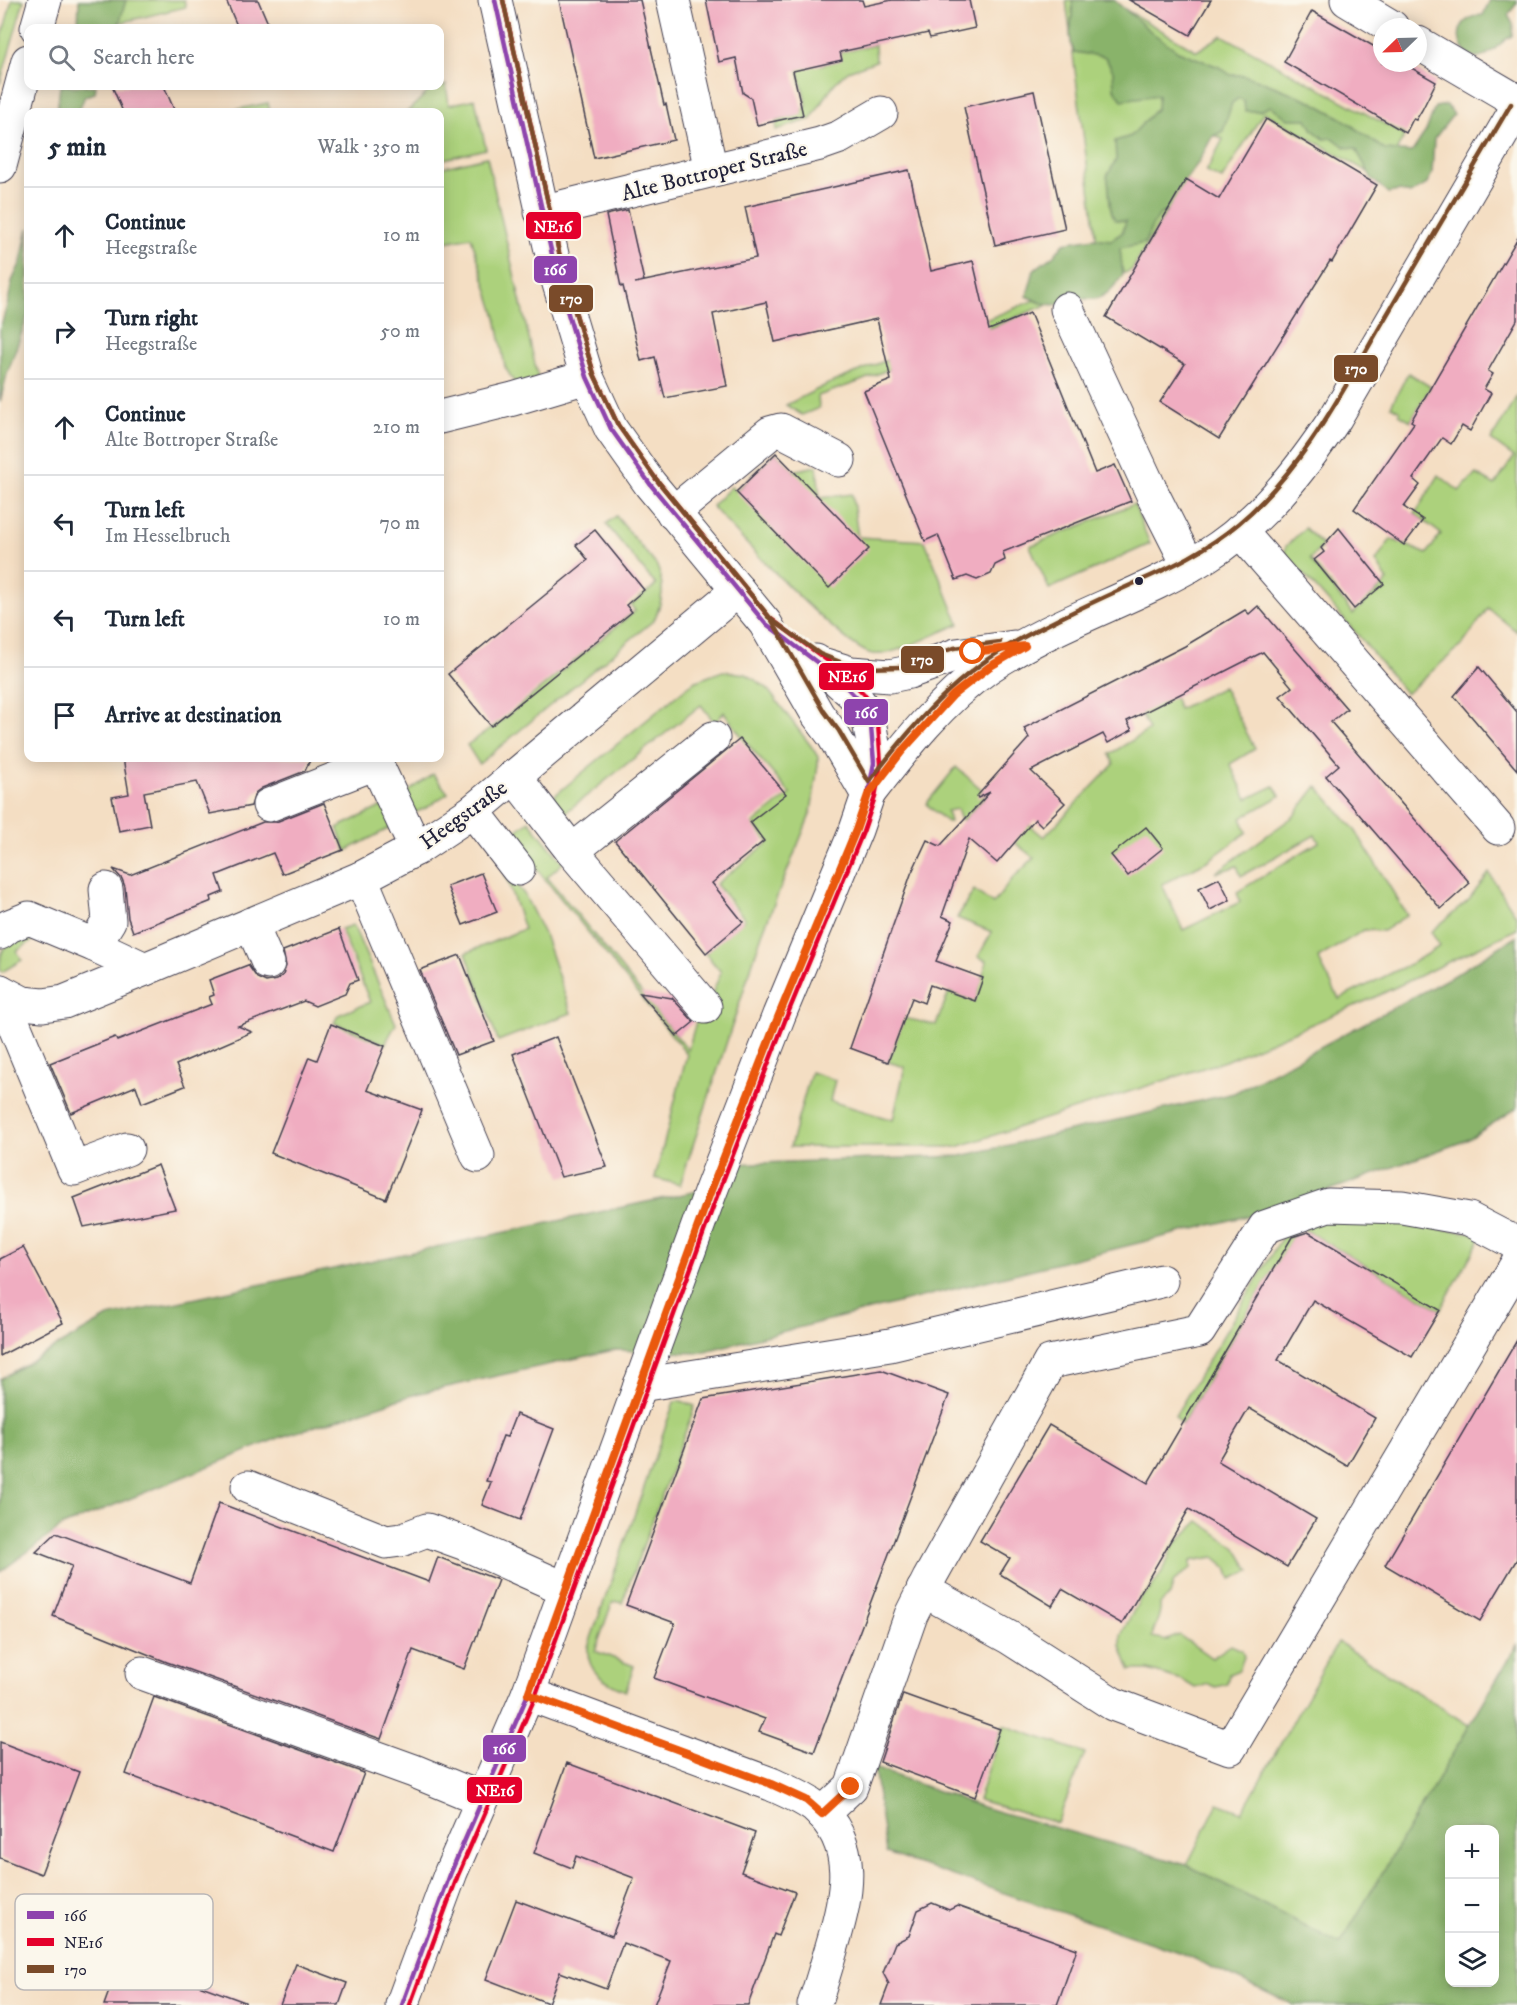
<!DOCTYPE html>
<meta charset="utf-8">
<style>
body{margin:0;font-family:"IM FELL DW Pica",serif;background:#f2f2f3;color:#1f2937}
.controls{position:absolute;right:18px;bottom:18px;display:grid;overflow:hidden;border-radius:12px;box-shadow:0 3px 15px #0003}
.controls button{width:54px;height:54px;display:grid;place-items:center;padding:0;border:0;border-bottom:2px solid #e0e1e3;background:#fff;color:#1f2937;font:30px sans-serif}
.compass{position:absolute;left:1373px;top:18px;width:54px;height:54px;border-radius:50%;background:#fff;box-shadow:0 3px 15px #0003;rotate:247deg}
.stop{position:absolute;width:18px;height:18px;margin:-14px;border:4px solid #ea580c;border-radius:50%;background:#fff}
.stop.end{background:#ea580c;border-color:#fff;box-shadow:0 2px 6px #0008}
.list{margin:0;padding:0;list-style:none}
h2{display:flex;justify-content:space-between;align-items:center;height:78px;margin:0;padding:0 24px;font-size:26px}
h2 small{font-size:20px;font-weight:400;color:#747a83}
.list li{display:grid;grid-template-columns:39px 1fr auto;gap:18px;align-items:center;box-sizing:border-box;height:96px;padding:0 24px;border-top:2px solid #e0e1e3}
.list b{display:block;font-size:22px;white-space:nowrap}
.list p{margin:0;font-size:20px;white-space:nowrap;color:#747a83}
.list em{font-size:20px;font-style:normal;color:#747a83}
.icon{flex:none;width:33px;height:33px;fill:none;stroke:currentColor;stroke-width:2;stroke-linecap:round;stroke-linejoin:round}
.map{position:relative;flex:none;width:1517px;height:2005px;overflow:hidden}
.search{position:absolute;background:#fff;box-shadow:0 3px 15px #0003;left:24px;top:24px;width:420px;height:66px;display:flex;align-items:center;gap:15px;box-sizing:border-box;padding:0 21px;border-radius:12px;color:#747a83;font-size:22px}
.panel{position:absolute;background:#fff;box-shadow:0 3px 15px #0003;left:24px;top:108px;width:420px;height:654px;border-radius:12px}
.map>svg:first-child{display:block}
.green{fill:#acd17b;stroke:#677a5b;stroke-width:1.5}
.forest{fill:#89b36b;stroke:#566a53;stroke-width:1.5;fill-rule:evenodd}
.building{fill:#f0adc1}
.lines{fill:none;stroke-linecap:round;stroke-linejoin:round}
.minor-casing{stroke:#423e4f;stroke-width:35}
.major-casing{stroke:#423e4f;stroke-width:35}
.minor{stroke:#fff;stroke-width:33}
.major{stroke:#fff;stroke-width:33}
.bus-1-casing{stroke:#fbf7ec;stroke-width:9}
.bus-2-casing{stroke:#fbf7ec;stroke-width:9}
.bus-3-casing{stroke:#fbf7ec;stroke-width:9}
.bus-1{stroke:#8e44ad;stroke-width:4.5}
.bus-2{stroke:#e4002b;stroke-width:4.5}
.bus-3{stroke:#7a4b2a;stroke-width:4.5}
.route{stroke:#ea580c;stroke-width:8}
.bus-dot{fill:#22223b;stroke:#fbf7ec;stroke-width:2}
.labels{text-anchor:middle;stroke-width:4.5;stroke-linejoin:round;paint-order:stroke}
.street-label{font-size:22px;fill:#22223b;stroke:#fbf7ec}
.key{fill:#fbf7ec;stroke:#bab7b7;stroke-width:1.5}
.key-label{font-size:16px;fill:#22223b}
.line-badge{stroke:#fbf7ec;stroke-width:2}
.badge-label{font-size:16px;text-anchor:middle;font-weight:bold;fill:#fff}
</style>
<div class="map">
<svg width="1517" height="2005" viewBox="0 0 1517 2005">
<rect width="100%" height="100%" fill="#fbf7ec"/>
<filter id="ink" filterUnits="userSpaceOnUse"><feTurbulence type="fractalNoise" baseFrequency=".0167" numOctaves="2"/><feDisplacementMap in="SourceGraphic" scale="12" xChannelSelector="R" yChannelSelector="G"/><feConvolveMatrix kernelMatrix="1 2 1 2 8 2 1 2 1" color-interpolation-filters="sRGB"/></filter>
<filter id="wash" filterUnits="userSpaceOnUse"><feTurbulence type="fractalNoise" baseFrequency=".008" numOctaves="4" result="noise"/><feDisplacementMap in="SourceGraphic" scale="24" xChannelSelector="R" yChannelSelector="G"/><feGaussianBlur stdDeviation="1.35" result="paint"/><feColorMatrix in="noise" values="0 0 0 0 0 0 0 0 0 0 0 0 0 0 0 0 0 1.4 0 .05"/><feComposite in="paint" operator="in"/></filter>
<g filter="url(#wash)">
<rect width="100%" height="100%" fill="#f4dec3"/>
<g class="green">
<polygon points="12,0 24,0 0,84 0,44"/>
<polygon points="105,0 184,0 186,7 114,24"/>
<polygon points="781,0 821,65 841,60 840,52 875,45 876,61 848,71 834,84 811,119 776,130 777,121 796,116 807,106"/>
<polygon points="1066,0 1109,0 1197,51 1222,35 1405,135 1380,179 1264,112 1222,179 1206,172 1223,139 1209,133 1186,179 1132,270 858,382 818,396 819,408 802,415 786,405 828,384 1101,273"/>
<polygon points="446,85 449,105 475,99 486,149 440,160 440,112 407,112 430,90"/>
<polygon points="268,103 270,112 225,112"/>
<polygon points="487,157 538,377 517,387 505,367 496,317 471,237 440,243 440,168"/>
<polygon points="1408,373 1431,387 1411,421 1399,414 1400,411 1391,406"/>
<polygon points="1517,396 1517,632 1488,608 1463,644 1406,694 1357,634 1285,553 1286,546 1305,528 1323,546 1310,559 1353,614 1388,581 1376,561 1391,539 1427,554 1441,534 1415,514 1439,475 1459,491 1476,474 1495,485 1514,457 1491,440"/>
<path d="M776,453L793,471L817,466L820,498L852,494L858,537L925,541L959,624C939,632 892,657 873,654C846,651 735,532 712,506L731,487L736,491Z"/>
<polygon points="1134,504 1150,544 1049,589 1030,546"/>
<path d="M616,516L657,566C665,586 663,601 654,620L479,764L467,745L496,725L635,611L631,605L656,585L606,524Z"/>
<polygon points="723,671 746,674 766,687 811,746 818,757 818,765 811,812 762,934 680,1185 655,1178 687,1054 510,836 529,821 563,863 547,877 688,1050 697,1018 702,1019 721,972 705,953 745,919 716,884 769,842 753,824 790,794 745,741 724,712 715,723 701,705 561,816 549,800 687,687 696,681"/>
<polygon points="1223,687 1255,749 1230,764 1247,799 1274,786 1280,796 1241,818 1247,832 1209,860 1162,884 1183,930 1240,902 1237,892 1319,842 1315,835 1241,876 1237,866 1215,873 1294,816 1317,786 1355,830 1407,915 1383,931 1364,930 1318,958 1339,999 1412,963 1440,946 1431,932 1469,900 1489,873 1517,917 1517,929 1373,998 1225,1061 957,1147 790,1147 811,1072 835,1080 830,1101 893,1120 905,1067 888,1062 904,1018 936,1025 949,992 975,1001 987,961 978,957 992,932 957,918 974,890 993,904 1013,878 1034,858 1004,834 1021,818 1044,837 1114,764 1110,754 1149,730 1132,695 1174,697 1179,709"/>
<polygon points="956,767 987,794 965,819 961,820 957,809 947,811 950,822 947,822 926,804"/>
<polygon points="433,774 448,793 426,808 414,813 405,794"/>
<polygon points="385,805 394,826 346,851 337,828"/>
<polygon points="503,868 524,894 544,934 571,1013 498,1041 466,953 524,929"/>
<polygon points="353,925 396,1024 385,1044 334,1023 338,1015 370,1002 341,929"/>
<path d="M24,937L35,939L17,951L22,960L2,972L0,970C0,946 4,947 24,937Z"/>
<polygon points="1297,1212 1483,1234 1440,1310 1299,1226 1182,1424 1175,1416"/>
<path d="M681,1401L695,1406L622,1603L615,1601L612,1603L595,1651L634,1666L626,1691C605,1683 586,1672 588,1647L674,1402Z"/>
<path d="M1199,1521L1236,1548L1250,1571L1231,1579L1227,1568L1214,1557L1191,1561V1568L1174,1581L1170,1595L1160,1604C1162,1615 1154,1626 1152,1637L1167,1640L1179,1635L1212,1658L1231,1645L1242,1650L1244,1657L1239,1670L1229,1674L1227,1684L1216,1687L1209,1684L1195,1688L1182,1680L1148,1670H1130L1121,1646V1635L1141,1597L1150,1590L1165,1567L1173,1546Z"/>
<polygon points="1338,1642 1470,1726 1340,1945 1187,1865 1218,1803 1242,1812"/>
<polygon points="1003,1725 1085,1753 1057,1823 978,1800"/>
</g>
<g class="forest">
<polygon points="79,0 126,0 118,28 78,28"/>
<path d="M1072,0H1114L1154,34L1178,51L1219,67L1231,75H1243L1256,79L1309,100L1343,119L1385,150L1412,152L1426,131L1435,107L1447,105L1453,115L1434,139L1432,173L1427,184L1410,194L1399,191L1388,193L1372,179L1356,149L1345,147L1333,138L1324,139L1313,130L1307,119H1288L1271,106L1260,111H1245L1244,101L1239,98L1232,103L1223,131L1212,137L1198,163L1186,179V194L1175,208L1160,214L1151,228L1145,243L1120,248L1123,275C1115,285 1108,296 1095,299C1090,300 1085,298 1081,299C1059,305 1047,309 1027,296L1034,270L1055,254L1064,243L1094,238L1111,240L1122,233L1126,221L1115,220C1107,206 1111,191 1107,176L1116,160L1115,141L1131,136L1157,108L1158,95L1122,100L1114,89L1113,71L1105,57L1074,52C1065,32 1075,21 1072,0Z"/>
<path d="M1490,0H1517V3L1508,15L1513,24L1512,36C1502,40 1496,50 1486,55C1458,68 1445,16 1483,15Z"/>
<polygon points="60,86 96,86 95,93 85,96 78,112 57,112"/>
<polygon points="28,228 28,315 7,374 0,402 0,329 8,302 12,281 21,262"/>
<polygon points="1517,936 1517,1108 1467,1140 1287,1206 697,1353 614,1350 416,1394 281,1437 63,1526 0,1572 0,1379 108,1317 707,1189 727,1164 961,1156 1234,1093 1449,978"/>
<path d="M1517,1645V2005H1294L1181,1953L886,1853L874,1768L982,1807L1187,1865L1340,1944ZM1450,1830H1494V1982H1450Z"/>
</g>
<g id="blocks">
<g class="building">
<polygon points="226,0 258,0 270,28 238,28"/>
<polygon points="559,0 640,0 664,105 666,104 674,140 594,158"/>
<polygon points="706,0 862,0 864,6 892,0 969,0 975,28 930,38 928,33 840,52 842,60 793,71 803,115 757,125 751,98 743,93 736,58 719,62"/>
<polygon points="1129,0 1211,0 1190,35"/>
<polygon points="1312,11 1382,51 1382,63 1403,63 1436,82 1422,110 1416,120 1413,119 1406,133 1284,62"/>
<polygon points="112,86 164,86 175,112 123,112"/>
<polygon points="1034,91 1065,229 995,245 964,107"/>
<polygon points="1266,119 1377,185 1332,262 1330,261 1219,439 1160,402 1185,364 1106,317 1186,179 1219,199"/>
<polygon points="909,170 931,271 973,261 989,330 1030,313 1095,473 1115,465 1131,501 1003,552 1005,560 995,565 991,574 977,580 967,576 956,580 938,535 925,541 864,391 891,380 877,319 775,342 766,302 713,314 727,386 665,398 655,357 641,361 623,286 621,287 606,215 628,210 644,281 635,283 756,258 745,207"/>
<polygon points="1517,239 1517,320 1488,371 1493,374 1484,389 1491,393 1470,431 1462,426 1451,444 1442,438 1413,479 1420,485 1404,507 1423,520 1404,545 1354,509 1414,423 1411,421"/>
<polygon points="776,453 869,549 829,588 736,492"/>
<polygon points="1339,528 1384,584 1354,609 1314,560 1324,552 1321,548"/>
<polygon points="595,530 644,590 626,605 632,612 491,726 448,674 588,560 576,545"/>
<polygon points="1258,606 1347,709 1331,722 1470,883 1441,909 1326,776 1339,765 1280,696 1292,687 1263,652 1127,721 1132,730 1108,743 1103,734 1031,771 1065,803 1042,826 1035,819 997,863 969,839 942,916 953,921 936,961 983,978 975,1001 930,985 924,1003 912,998 888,1062 850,1048 911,874 927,840 940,846 990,792 978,798 977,796 1029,738 1024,728 1185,646 1245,610 1249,614"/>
<polygon points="1479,667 1517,712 1517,770 1454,696"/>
<polygon points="740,739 786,794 750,822 764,841 712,883 743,922 706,953 615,841"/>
<polygon points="123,758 311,758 305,771 262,788 255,793 251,806 210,814 197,782 144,792 150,825 119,831 112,797 129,794"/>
<polygon points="324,803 343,850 282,874 273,853 217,875 223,892 211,897 212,901 133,932 128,918 125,887 122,879 113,869 130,875 263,822 276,822"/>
<polygon points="1146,827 1163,848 1128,876 1111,855"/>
<polygon points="481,873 497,912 463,925 447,886"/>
<polygon points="1219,878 1230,900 1210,910 1199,888"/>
<polygon points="339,929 358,980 350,983 345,994 315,1006 304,1001 238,1026 252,1032 176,1065 185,1086 142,1103 136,1086 71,1113 50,1063 115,1037 117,1041 212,1004 209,997 214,995 209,980 248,965 257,978 266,982 276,980 283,975 286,966 283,951"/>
<polygon points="460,955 494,1041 456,1055 420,970"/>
<polygon points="640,993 672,998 694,1022 677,1036"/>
<polygon points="331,1024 385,1046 367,1090 422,1110 386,1199 271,1153 309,1057 317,1060"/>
<polygon points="556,1037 607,1167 561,1177 513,1054"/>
<polygon points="158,1165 175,1209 84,1227 74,1198"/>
<polygon points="1308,1232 1440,1310 1412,1357 1313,1300 1278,1360 1375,1418 1347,1466 1249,1408 1218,1461 1316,1519 1287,1567 1189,1509 1122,1624 1062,1589 1052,1606 1000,1574 1010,1558 980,1541 1049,1425 1148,1483 1292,1237"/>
<polygon points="23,1247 63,1323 0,1356 0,1259"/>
<polygon points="1517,1340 1517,1559 1480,1621 1385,1565"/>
<polygon points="881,1370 949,1395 814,1752 759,1732 765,1719 654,1678 675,1623 626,1605 703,1399"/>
<polygon points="516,1414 554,1429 520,1520 482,1505 491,1482 486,1481 503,1436 507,1437"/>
<polygon points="219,1503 429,1582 438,1557 498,1580 464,1669 413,1650 381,1739 167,1662 53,1616 72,1566 36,1552 56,1533 190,1583"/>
<polygon points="903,1694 1000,1729 975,1797 880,1762"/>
<polygon points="154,1697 364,1773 334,1852 126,1774"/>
<polygon points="0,1742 79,1772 41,1874 0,1858"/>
<polygon points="567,1763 755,1833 741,1872 795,1892 778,1936 774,1934 748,2005 654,2005 671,1961 623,1943 606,1989 560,1972 548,2003 486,1979 516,1900 612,1936 634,1878 576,1856 572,1868 534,1853"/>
<polygon points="932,1903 949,1910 957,1906 1077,1949 1057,2005 881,2005 889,1984 883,1973 895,1943 909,1936 918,1910"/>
<polygon points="296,1964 347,1983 339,2005 280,2005"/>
<polygon points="147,1966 245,2002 245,2005 104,2005 117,1969 143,1979"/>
</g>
</g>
</g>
<g filter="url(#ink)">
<use href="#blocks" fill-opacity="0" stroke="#423e4f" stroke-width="1.5"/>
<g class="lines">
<defs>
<g id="minor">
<polyline points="495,0 557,277 587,377 611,429 650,484 765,623 818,715 833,735 868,795"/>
<polyline points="673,0 711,170"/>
<polyline points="1347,0 1392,27"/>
<polyline points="1418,43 1517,101"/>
<polyline points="541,212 820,144 840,137 881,113"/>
<polyline points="1067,309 1153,495 1189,566"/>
<polyline points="440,417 513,399 587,377"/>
<polyline points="673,513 770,433 781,430 839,460"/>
<polyline points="1240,531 1498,828"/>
<polyline points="825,665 851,673 890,676 909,672 956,655 1014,647"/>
<polyline points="514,776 572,851 705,1007"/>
<path d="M869,793C904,748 940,701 987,668C1055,621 1137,599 1206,556C1261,522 1301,470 1336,417L1517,108"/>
<polyline points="269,805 376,763 416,849"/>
<polyline points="473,811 518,869"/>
<polyline points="572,851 713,738"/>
<polyline points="361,878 478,1156"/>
<polyline points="251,924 268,963"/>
<polyline points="0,933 9,926 29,918 94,945 145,969"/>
<polyline points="94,945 109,921 106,889"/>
<polyline points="0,991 23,1003 43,1005 64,1002 145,969 361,878 416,849 473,811 738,590"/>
<polyline points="0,991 74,1169 127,1149"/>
<polyline points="640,1385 890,1345 1161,1281"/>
<polyline points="248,1487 386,1542 401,1540 427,1530 463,1543 566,1589"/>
<polyline points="923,1590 1010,1638 1113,1704 1230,1748 1517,1264"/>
<polyline points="142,1673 414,1771 482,1799"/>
<path d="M528,1694L771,1784C786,1791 802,1797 815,1807C859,1844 847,1896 833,1943C827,1964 821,1985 814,2005"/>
<polyline points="822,1814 851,1787 911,1615 929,1579 1050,1362 1199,1331 1265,1227 1328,1205 1402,1207 1469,1219 1517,1244"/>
<polyline points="402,2005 451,1872 528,1694 710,1193 779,1015 856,830 868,795 873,776 874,750 868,715 853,694 816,661"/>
</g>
<g id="major">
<polyline points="37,28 45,0"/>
<polyline points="0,166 28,61"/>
</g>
</defs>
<use href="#minor" class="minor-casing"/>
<use href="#major" class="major-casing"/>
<use href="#minor" class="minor"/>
<use href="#major" class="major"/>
<defs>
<polyline id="bus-1" points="402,2005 451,1872 528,1694 710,1193 779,1015 856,830 868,795 874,763 871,726 864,707 858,699 835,676 765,623 650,484 611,429 587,377 557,277 495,0"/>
<polyline id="bus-2" points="410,2005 458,1875 535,1697 717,1196 786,1018 863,832 875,797 881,764 878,724 871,704 864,694 840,670 770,618 656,479 618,425 594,374 564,275 503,0"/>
<g id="bus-3">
<path d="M503,0L564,275L594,374L618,425L656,479L771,619L824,711L839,731L869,782C914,723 956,674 1022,638C1059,618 1097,600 1135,583C1172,567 1207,550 1239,523C1302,470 1341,394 1381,325C1424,251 1467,178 1511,104"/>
<polyline points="768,617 820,654 848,665 869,668 900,667 954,648 1000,642"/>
</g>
</defs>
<use href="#bus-1" class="bus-1-casing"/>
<use href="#bus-2" class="bus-2-casing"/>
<use href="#bus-3" class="bus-3-casing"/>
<use href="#bus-1" class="bus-1"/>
<use href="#bus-2" class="bus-2"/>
<use href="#bus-3" class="bus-3"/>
</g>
</g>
<g class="lines" filter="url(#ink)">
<polyline class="route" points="851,1787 822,1814 806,1800 771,1784 528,1694 710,1193 779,1015 856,830 868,795 902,751 953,695 989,667 1025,646 973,652"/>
</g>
<circle class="bus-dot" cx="1139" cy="581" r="5"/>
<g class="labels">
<g class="street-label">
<text transform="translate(714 170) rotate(-14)" y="8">Alte Bottroper Straße</text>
<text transform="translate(463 814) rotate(-36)" y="8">Heegstraße</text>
</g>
</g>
<rect x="15" y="1894" width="198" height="96" rx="9" class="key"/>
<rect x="27" y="1911" width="27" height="8" fill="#8e44ad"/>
<rect x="27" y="1938" width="27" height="8" fill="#e4002b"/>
<rect x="27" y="1965" width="27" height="8" fill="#7a4b2a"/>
<g class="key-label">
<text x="64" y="1921">166</text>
<text x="64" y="1948">NE16</text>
<text x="64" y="1975">170</text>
</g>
<g class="line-badge">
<rect x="525" y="211" width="57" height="29" rx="6" fill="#e4002b"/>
<rect x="533" y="255" width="45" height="29" rx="6" fill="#8e44ad"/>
<rect x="548" y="284" width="46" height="29" rx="6" fill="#7a4b2a"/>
<rect x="1333" y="354" width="46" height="29" rx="6" fill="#7a4b2a"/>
<rect x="900" y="645" width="45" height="29" rx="6" fill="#7a4b2a"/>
<rect x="818" y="662" width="57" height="29" rx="6" fill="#e4002b"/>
<rect x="843" y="698" width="46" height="28" rx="6" fill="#8e44ad"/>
<rect x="482" y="1734" width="45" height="29" rx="6" fill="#8e44ad"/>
<rect x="466" y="1776" width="57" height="28" rx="6" fill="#e4002b"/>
</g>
<g class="badge-label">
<text x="553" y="232">NE16</text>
<text x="555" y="275">166</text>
<text x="571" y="304">170</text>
<text x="1356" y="374">170</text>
<text x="922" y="665">170</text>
<text x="847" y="682">NE16</text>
<text x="866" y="718">166</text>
<text x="504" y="1754">166</text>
<text x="495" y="1796">NE16</text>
</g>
</svg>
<div class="controls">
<button>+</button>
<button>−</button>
<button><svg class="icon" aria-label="layers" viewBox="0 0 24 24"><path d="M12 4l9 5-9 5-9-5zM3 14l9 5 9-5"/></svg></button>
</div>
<svg class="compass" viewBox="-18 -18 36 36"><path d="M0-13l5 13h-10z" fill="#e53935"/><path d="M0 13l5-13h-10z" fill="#747a83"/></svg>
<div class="stop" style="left:973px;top:652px"></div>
<div class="stop end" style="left:851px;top:1787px"></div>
<div class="search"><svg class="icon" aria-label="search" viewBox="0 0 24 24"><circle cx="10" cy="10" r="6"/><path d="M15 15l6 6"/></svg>Search here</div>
<section class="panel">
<h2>5 min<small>Walk · 350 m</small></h2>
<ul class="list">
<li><svg class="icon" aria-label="ahead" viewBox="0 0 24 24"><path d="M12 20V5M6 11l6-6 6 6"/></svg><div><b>Continue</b><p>Heegstraße</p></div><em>10 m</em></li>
<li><svg class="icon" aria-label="right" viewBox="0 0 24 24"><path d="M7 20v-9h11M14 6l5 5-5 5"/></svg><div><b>Turn right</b><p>Heegstraße</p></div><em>50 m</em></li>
<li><svg class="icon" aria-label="ahead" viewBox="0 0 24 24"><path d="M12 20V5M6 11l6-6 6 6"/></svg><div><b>Continue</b><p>Alte Bottroper Straße</p></div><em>210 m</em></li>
<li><svg class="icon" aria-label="left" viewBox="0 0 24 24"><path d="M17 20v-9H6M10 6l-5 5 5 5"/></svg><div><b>Turn left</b><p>Im Hesselbruch</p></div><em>70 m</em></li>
<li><svg class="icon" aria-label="left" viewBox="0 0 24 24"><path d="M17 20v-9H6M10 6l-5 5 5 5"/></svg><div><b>Turn left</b></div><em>10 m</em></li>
<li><svg class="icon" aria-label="arrive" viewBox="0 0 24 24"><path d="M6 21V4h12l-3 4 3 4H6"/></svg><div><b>Arrive at destination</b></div></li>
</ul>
</section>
</div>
